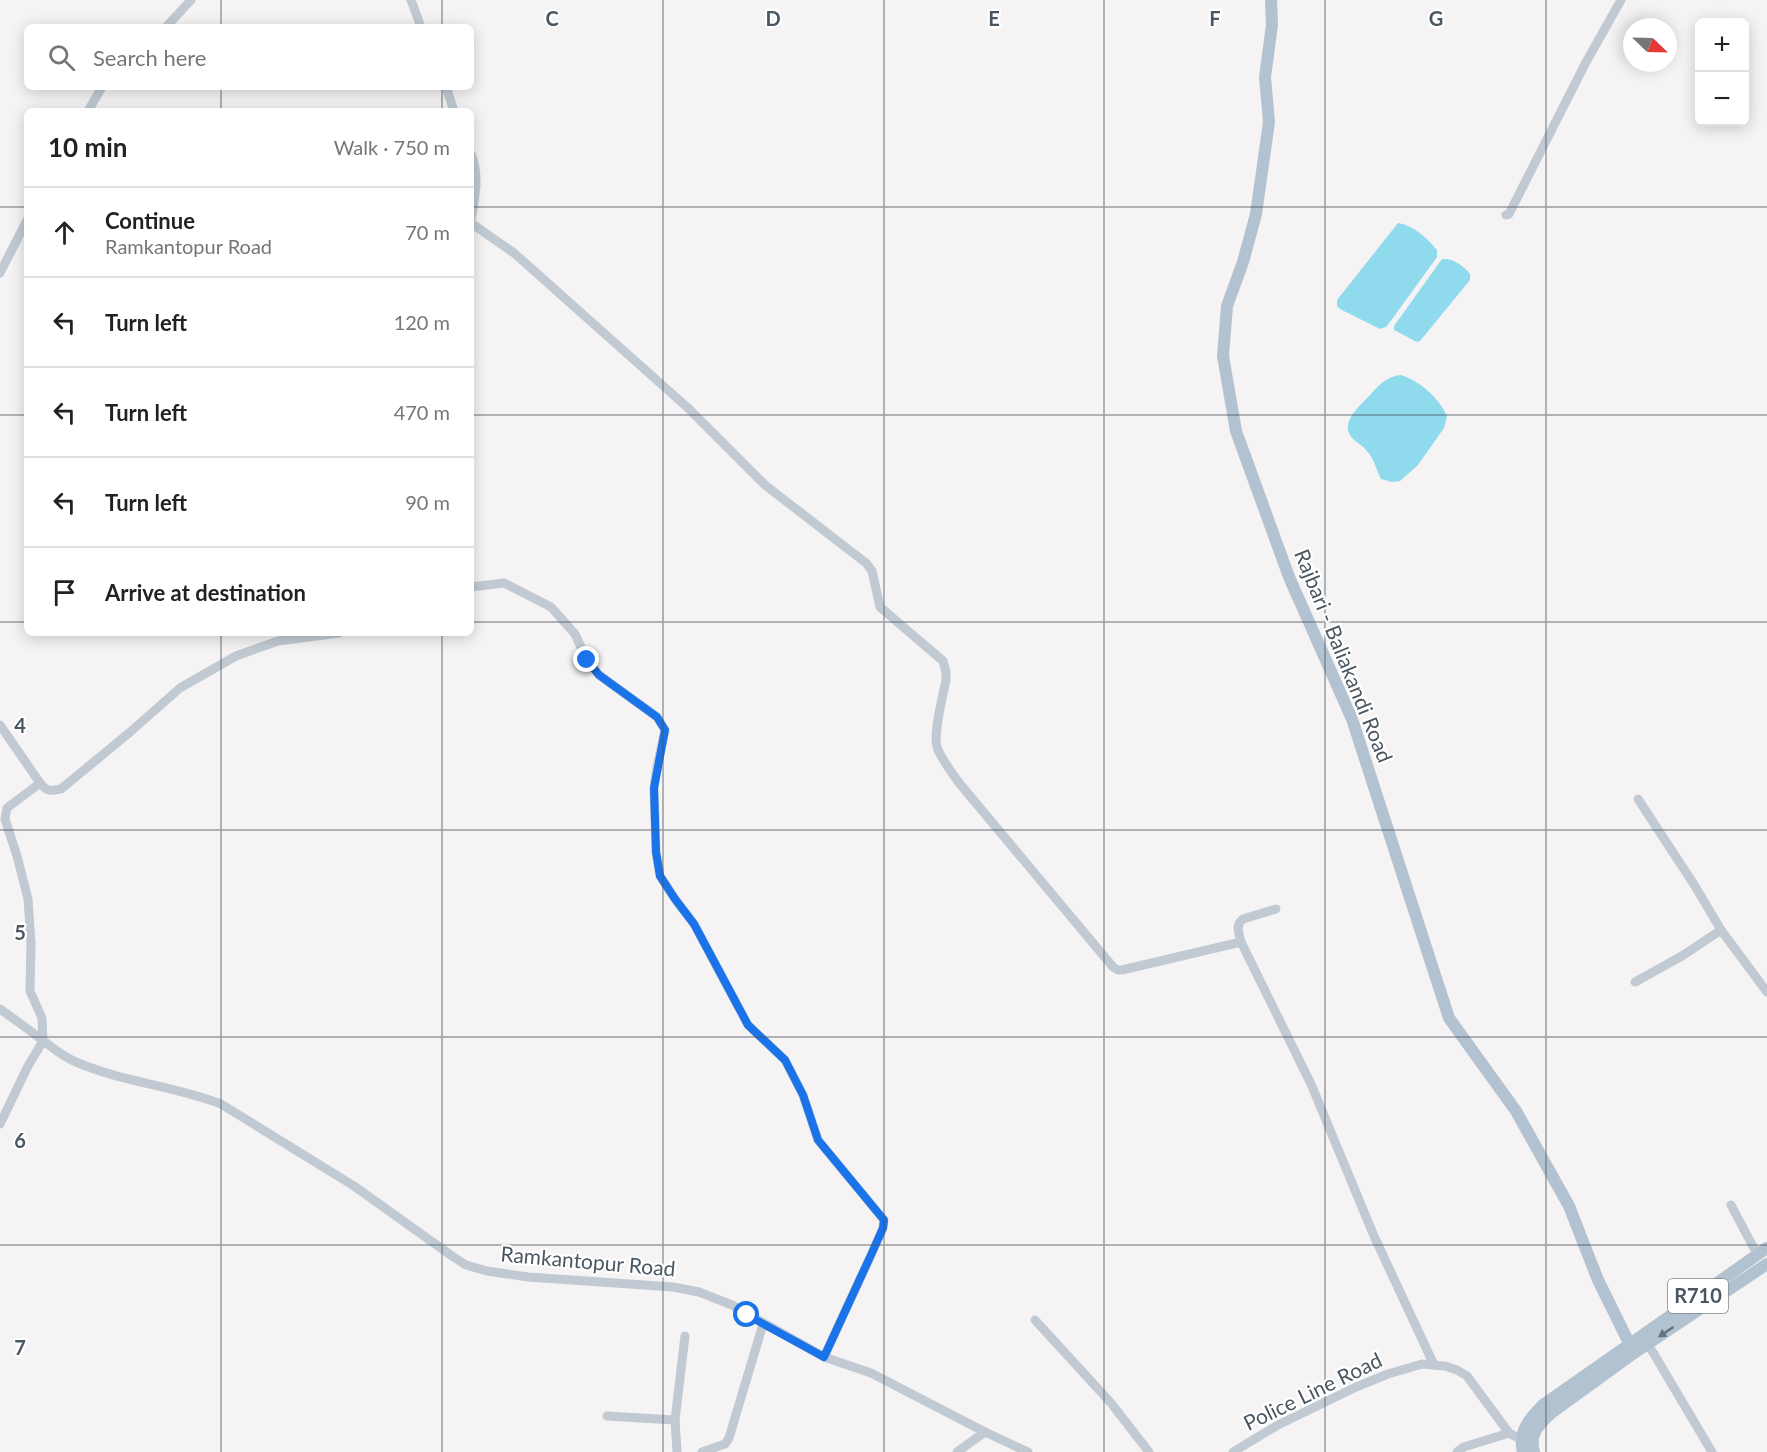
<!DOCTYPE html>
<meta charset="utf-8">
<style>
body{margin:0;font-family:Lato,sans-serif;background:#f6f6f6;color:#222}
.controls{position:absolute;right:18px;top:18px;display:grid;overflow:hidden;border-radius:9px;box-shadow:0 3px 15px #0003}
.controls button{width:54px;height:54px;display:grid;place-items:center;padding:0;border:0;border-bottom:2px solid #e0e0e0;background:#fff;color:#222;font:30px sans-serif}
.compass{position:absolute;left:1623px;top:18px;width:54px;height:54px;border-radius:50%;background:#fff;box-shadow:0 3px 15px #0003;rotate:113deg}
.stop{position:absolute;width:18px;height:18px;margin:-14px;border:4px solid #1a73e8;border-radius:50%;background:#fff}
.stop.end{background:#1a73e8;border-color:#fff;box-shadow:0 2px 6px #0008}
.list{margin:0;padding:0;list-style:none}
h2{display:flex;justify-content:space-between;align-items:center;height:78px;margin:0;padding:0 24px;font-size:26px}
h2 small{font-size:20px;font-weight:400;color:#767676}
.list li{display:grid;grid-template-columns:39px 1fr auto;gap:18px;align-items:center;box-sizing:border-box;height:90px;padding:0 24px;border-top:2px solid #e0e0e0}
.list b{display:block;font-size:22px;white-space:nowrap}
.list p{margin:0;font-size:20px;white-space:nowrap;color:#767676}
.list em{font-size:20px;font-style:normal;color:#767676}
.icon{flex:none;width:33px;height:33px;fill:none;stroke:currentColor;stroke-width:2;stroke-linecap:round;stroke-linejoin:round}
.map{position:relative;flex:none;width:1767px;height:1452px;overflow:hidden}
.search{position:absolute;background:#fff;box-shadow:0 3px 15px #0003;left:24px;top:24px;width:450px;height:66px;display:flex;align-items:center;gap:15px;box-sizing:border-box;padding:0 21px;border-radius:9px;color:#767676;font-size:22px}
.panel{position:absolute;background:#fff;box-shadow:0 3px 15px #0003;left:24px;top:108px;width:450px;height:528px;border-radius:9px}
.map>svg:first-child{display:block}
.water{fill:#90daee}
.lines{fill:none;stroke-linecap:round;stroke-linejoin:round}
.minor{stroke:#c1cad2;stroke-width:9}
.major{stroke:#b3c2d1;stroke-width:12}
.oneway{fill:#64717d}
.route{stroke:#1a73e8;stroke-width:8}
.grid{fill:none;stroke:#4a5661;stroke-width:1.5;stroke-opacity:0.55}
.labels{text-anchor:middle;stroke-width:4.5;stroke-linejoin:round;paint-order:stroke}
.shield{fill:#fff;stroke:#808990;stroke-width:1.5}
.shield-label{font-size:20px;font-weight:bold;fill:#4a5661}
.street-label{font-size:21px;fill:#4a5661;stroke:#fff}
.grid-label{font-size:20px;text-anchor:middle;font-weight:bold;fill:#4a5661;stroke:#fff;stroke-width:4.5;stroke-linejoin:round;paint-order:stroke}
</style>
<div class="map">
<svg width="1767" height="1452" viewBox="0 0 1767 1452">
<rect width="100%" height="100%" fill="#f5f3f3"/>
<g class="water">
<path d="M1398,223C1413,225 1427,238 1437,250V257L1390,322L1386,327L1380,329L1340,309L1337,306V300Z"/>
<path d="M1442,259C1453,258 1464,266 1470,274V280L1420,341L1417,342L1394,330V326Z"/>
<path d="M1401,375C1420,381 1439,398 1447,416L1444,428L1418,465L1408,474L1400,481L1392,482L1381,479C1376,469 1374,458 1366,450C1362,445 1356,442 1352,438C1339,422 1360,406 1370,395C1379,385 1387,376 1401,375Z"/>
</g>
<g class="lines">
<g class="minor">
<polyline points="411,0 421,27"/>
<polyline points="166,27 191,0"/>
<polyline points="446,87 454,111"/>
<polyline points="88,111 102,87"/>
<path d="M471,154C480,175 475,197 471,219"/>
<polyline points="1506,215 1509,214 1585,64 1621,0"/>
<path d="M471,223L514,253L688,408L765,485L866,563L872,571L880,607L943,661L946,672V680C943,696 933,732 937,747C941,759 952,773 960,784L1113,967L1118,970H1122L1241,942L1311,1084L1374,1236L1434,1365"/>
<polyline points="0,273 27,220"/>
<polyline points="471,587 504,583 551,607 575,634 587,660 599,675 657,717 665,730 657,767 654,788 656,852 660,876 675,899 694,924 748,1025 785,1060 803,1095 818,1140 884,1220 883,1228 871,1255 824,1357"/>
<polyline points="0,725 40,783 7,808 5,819 17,856 28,899 31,943 30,991 42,1018 43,1041 28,1066 0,1124"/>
<path d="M40,783C47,792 51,791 61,789L129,733L180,688L236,656L278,641L339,633"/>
<polyline points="1638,799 1695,886 1721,930 1767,992"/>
<path d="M1241,942C1239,933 1235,925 1243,919L1276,909"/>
<polyline points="1635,982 1682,956 1721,930"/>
<path d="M0,1009C14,1019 28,1029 41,1039C53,1048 62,1056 76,1062C122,1082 174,1086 221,1104L354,1186L452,1256L466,1265L487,1271L528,1277L673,1287L699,1292L732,1305L824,1357L871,1373L985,1432L1028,1452"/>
<polyline points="1731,1205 1757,1254"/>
<polyline points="1035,1320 1111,1403 1149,1452"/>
<polyline points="1648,1344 1712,1452"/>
<polyline points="607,1416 675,1420"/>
<polyline points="677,1452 675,1420 685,1336"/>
<polyline points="702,1452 725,1444 729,1438 763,1324"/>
<polyline points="957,1452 985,1432"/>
<polyline points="1233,1452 1278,1425 1356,1387 1388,1374 1422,1364 1445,1366 1457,1370 1467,1376 1509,1433 1520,1439"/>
<polyline points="1457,1452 1464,1447 1509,1433"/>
</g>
<g class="major">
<polyline points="1271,0 1272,25 1265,77 1269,122 1256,214 1243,262 1227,306 1223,356 1236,431 1289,577 1352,719 1449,1018 1516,1111 1569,1206 1598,1280 1634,1353"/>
<path d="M1523,1452C1518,1432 1529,1419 1543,1405L1767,1248"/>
<path d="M1534,1452C1529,1435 1538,1425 1550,1414L1634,1353L1767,1264"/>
</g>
</g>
<defs><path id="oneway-solid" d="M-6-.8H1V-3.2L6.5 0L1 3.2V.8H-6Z" transform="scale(1.5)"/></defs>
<use class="oneway" href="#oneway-solid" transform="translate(1666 1332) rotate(146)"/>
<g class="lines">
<polyline class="route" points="587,660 599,675 657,717 665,730 654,788 656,852 660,876 675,899 694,924 748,1025 785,1060 803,1095 818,1140 884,1220 883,1228 871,1255 824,1357 747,1315"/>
</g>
<path class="grid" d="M221,0V27M442,0V27M663,0V1452M884,0V1452M1104,0V1452M1325,0V1452M1546,0V1452M221,87V111M442,87V111M0,207H27M471,207H1767M0,415H27M471,415H1767M0,622H27M471,622H1767M221,633V1452M442,633V1452M0,830H1767M0,1037H1767M0,1245H1767"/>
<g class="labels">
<rect class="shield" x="1668" y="1279" width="60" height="34" rx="4.5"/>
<g class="shield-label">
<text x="1698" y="1303">R710</text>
</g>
<g class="street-label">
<text transform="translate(1343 656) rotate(68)" y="7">Rajbari - Baliakandi Road</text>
<text transform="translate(588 1262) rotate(5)" y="7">Ramkantopur Road</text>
<text transform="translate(1313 1392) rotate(-26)" y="7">Police Line Road</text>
</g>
</g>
<g class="grid-label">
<text x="552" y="26">C</text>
<text x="773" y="26">D</text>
<text x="994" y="26">E</text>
<text x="1215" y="26">F</text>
<text x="1436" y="26">G</text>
<text x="20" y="733">4</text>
<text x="20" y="940">5</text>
<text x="20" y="1148">6</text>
<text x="20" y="1355">7</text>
</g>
</svg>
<div class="controls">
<button>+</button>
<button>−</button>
</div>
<svg class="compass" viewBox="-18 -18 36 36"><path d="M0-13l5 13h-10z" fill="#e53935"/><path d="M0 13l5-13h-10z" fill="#767676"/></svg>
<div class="stop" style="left:747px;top:1315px"></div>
<div class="stop end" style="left:587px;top:660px"></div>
<div class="search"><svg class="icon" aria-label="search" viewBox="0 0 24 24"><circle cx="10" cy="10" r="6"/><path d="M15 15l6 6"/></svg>Search here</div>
<section class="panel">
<h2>10 min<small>Walk · 750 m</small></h2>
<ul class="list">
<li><svg class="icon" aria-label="ahead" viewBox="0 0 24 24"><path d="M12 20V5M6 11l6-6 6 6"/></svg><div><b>Continue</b><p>Ramkantopur Road</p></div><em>70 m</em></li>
<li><svg class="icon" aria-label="left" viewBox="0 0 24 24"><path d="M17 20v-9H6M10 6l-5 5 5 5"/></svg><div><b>Turn left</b></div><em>120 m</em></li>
<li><svg class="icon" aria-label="left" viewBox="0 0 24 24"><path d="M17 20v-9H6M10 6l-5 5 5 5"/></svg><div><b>Turn left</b></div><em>470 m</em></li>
<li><svg class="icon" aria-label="left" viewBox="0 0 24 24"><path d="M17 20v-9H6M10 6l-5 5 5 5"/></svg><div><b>Turn left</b></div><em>90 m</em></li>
<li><svg class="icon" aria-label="arrive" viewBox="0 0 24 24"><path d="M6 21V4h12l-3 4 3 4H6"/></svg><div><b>Arrive at destination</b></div></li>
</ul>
</section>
</div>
